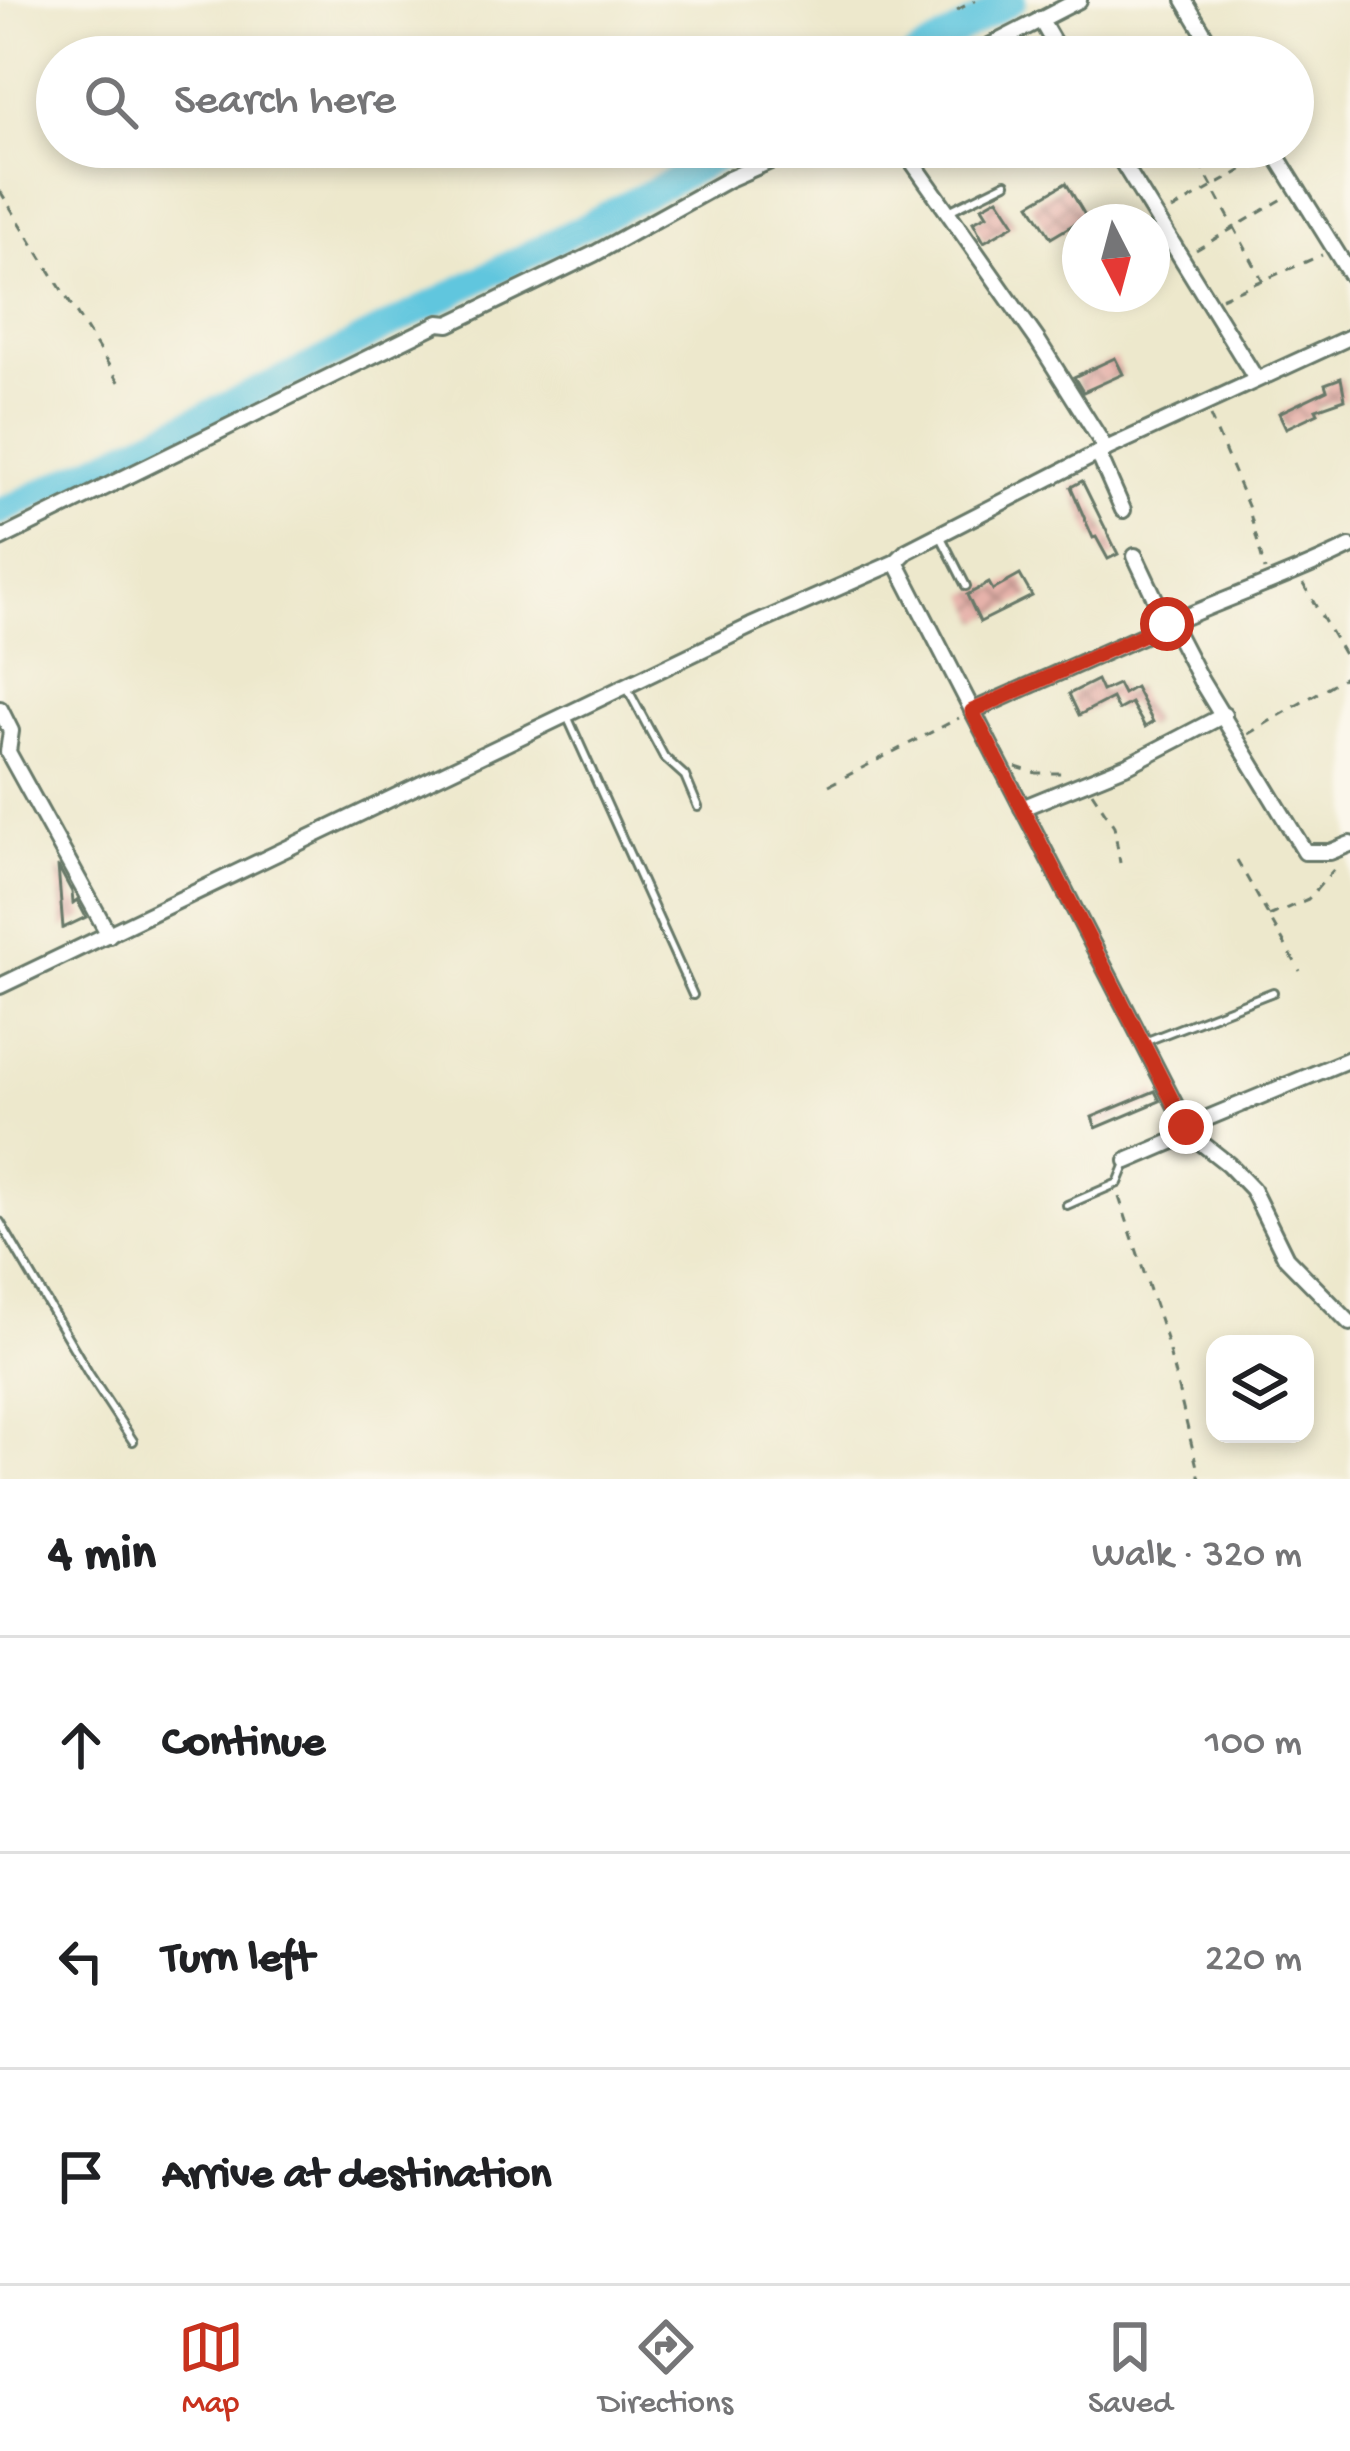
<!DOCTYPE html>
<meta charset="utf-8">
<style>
body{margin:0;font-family:"Gochi Hand",sans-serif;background:#f2f2f2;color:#202124}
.controls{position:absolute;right:36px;bottom:36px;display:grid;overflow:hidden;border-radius:24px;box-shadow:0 6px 18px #0003}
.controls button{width:108px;height:108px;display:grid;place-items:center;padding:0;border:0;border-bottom:3px solid #e0e0e0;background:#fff;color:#202124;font:60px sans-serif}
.compass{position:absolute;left:1062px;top:204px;width:108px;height:108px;border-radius:50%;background:#fff;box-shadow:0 6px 18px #0003;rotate:174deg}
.stop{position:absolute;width:36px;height:36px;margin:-27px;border:9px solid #c8321e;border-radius:50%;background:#fff}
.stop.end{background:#c8321e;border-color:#fff;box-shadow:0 3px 12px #0008}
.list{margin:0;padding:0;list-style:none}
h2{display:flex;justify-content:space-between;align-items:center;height:156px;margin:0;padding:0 48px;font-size:51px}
h2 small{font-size:39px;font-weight:400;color:#757577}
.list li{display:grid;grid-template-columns:78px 1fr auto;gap:36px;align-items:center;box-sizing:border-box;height:216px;padding:0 48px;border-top:3px solid #e0e0e0}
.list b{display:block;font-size:45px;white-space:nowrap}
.list em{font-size:39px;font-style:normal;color:#757577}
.icon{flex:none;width:66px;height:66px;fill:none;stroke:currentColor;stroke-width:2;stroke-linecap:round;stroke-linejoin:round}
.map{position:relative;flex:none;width:1350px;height:1479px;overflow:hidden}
.search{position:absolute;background:#fff;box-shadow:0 6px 18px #0003;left:36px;right:36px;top:36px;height:132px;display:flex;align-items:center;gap:30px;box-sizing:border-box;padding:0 42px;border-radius:66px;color:#757577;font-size:45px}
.sheet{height:804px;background:#fff}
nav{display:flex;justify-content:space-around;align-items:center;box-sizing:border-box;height:168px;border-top:3px solid #e0e0e0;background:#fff;font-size:33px;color:#757577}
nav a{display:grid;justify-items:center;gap:6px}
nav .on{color:#c8321e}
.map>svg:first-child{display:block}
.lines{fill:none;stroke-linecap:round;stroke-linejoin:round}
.river{stroke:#61c6de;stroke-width:27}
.building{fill:url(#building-cross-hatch)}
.lane-casing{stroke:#677969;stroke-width:12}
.street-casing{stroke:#677969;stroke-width:20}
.path{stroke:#677969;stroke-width:3;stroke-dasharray:9 9;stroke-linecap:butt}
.lane{stroke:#fff;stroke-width:6}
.street{stroke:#fff;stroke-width:14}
.route{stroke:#c8321e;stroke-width:15}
</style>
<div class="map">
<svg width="1350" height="1479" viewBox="0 0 1350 1479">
<defs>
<pattern id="building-cross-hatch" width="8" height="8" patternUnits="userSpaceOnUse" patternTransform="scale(3)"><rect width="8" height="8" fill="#e6b2aa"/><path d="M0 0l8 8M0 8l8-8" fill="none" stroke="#ba928b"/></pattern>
</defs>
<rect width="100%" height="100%" fill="#fbf7ec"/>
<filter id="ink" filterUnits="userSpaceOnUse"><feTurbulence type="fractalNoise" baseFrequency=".00833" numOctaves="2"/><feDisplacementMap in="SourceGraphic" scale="24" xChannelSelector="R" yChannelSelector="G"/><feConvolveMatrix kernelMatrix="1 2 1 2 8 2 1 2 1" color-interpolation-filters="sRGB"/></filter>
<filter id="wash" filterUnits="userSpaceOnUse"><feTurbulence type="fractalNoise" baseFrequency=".004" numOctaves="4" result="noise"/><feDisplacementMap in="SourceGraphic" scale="48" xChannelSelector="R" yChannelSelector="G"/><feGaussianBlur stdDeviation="2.7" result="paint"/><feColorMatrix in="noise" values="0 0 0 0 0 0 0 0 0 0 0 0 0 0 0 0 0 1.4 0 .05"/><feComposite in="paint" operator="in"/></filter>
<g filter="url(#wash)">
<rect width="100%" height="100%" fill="#ede8cc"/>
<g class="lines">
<g class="river">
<polyline points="914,57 1013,0"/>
<polyline points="0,512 318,362 739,147"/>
</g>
</g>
<g id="blocks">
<g class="building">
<polygon points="1066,183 1086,217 1051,238 1030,204"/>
<polygon points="998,198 1015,224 984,242 973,222 987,215 982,207"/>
<polygon points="1115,358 1123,374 1083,392 1074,377"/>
<polygon points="1341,378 1345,399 1316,409 1318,413 1286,428 1279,413 1327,390 1325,384"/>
<polygon points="1082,481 1118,554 1108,559 1096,537 1093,538 1071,487"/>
<polygon points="1020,575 1032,596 980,622 967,595 989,583 993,590"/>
<polygon points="1097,680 1102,691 1118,684 1123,694 1135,687 1153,722 1145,727 1131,703 1118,710 1112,698 1079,715 1069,694"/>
<polygon points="58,866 72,892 73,903 77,900 86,917 63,928"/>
<polygon points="1155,1091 1160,1101 1096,1128 1092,1117"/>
</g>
</g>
</g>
<g filter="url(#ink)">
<use href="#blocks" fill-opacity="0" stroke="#677969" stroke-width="3"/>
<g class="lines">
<defs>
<g id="lane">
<polyline points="951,210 1006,183"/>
<polyline points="940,535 966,586"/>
<polyline points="627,688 664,757 685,776 698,807"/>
<polyline points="567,716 693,995"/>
<polyline points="1147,1041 1273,992"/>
<polyline points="1067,1205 1118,1183 1127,1161"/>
<polyline points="0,1222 89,1374 133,1441"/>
</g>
<g id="street">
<polyline points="1184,0 1218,57"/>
<polyline points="1040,19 1062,57"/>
<polyline points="968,57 1079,0"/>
<polyline points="902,147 1038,341 1106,449"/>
<polyline points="1113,147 1256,379"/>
<polyline points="1271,147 1350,274"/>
<polyline points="1098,453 1123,510"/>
<polyline points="0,539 439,323 449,324 594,254 729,179 802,147"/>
<polyline points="1135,556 1167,624"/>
<polyline points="896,562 1190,1134 1127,1161"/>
<path d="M1171,623C1231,596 1292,576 1350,547"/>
<polyline points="0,709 11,731 8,752 109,935"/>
<polyline points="972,711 1171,623 1201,681 1305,852 1330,852 1350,844"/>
<polyline points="1022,808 1130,764 1224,715"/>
<polyline points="0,986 751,626 896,562 907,551 1106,449 1350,337"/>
<polyline points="1186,1127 1350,1059"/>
<polyline points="1190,1134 1228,1164 1252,1189 1286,1258 1350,1323"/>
</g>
</defs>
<use href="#lane" class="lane-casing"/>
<use href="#street" class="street-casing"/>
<g class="path">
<polyline points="957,10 976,0"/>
<polyline points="1191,147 1263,281"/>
<polyline points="0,191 123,388"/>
<polyline points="1172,210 1262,159"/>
<polyline points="1196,250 1286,197"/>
<polyline points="1221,298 1322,255"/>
<polyline points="1210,416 1248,506 1265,570"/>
<polyline points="1303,584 1350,665"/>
<polyline points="1248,734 1350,674"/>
<polyline points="1016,767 1036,773 1065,773"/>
<polyline points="829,785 959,718"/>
<polyline points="1092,792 1114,826 1120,863"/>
<polyline points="1237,860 1300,971"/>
<polyline points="1269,916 1308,899 1337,866"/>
<polyline points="1119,1197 1166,1339 1200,1479"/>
</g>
<use href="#lane" class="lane"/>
<use href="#street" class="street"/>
</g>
</g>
<g class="lines" filter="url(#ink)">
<polyline class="route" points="1167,624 972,711 1186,1127"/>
</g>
</svg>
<div class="controls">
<button><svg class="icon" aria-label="layers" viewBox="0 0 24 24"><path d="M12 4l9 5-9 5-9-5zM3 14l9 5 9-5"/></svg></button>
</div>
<svg class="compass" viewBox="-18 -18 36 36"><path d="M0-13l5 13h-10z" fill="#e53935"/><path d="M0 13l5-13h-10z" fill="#757577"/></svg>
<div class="stop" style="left:1167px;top:624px"></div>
<div class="stop end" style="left:1186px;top:1127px"></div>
<div class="search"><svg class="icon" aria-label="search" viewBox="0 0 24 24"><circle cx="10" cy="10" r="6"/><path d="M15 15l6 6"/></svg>Search here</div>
</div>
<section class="sheet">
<h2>4 min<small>Walk · 320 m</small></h2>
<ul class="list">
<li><svg class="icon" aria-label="ahead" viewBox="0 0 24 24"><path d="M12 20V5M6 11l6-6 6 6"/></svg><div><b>Continue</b></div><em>100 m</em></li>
<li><svg class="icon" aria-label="left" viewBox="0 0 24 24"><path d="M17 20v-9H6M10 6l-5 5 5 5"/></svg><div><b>Turn left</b></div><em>220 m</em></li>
<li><svg class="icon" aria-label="arrive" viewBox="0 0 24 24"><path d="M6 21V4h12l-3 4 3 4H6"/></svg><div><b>Arrive at destination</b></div></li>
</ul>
</section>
<nav>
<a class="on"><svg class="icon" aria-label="map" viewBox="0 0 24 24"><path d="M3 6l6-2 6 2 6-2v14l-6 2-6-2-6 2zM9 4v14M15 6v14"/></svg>Map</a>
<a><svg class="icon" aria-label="directions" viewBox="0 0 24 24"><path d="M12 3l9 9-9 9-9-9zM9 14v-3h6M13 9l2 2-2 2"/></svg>Directions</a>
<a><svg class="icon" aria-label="saved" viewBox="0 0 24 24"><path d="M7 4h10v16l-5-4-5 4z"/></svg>Saved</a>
</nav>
